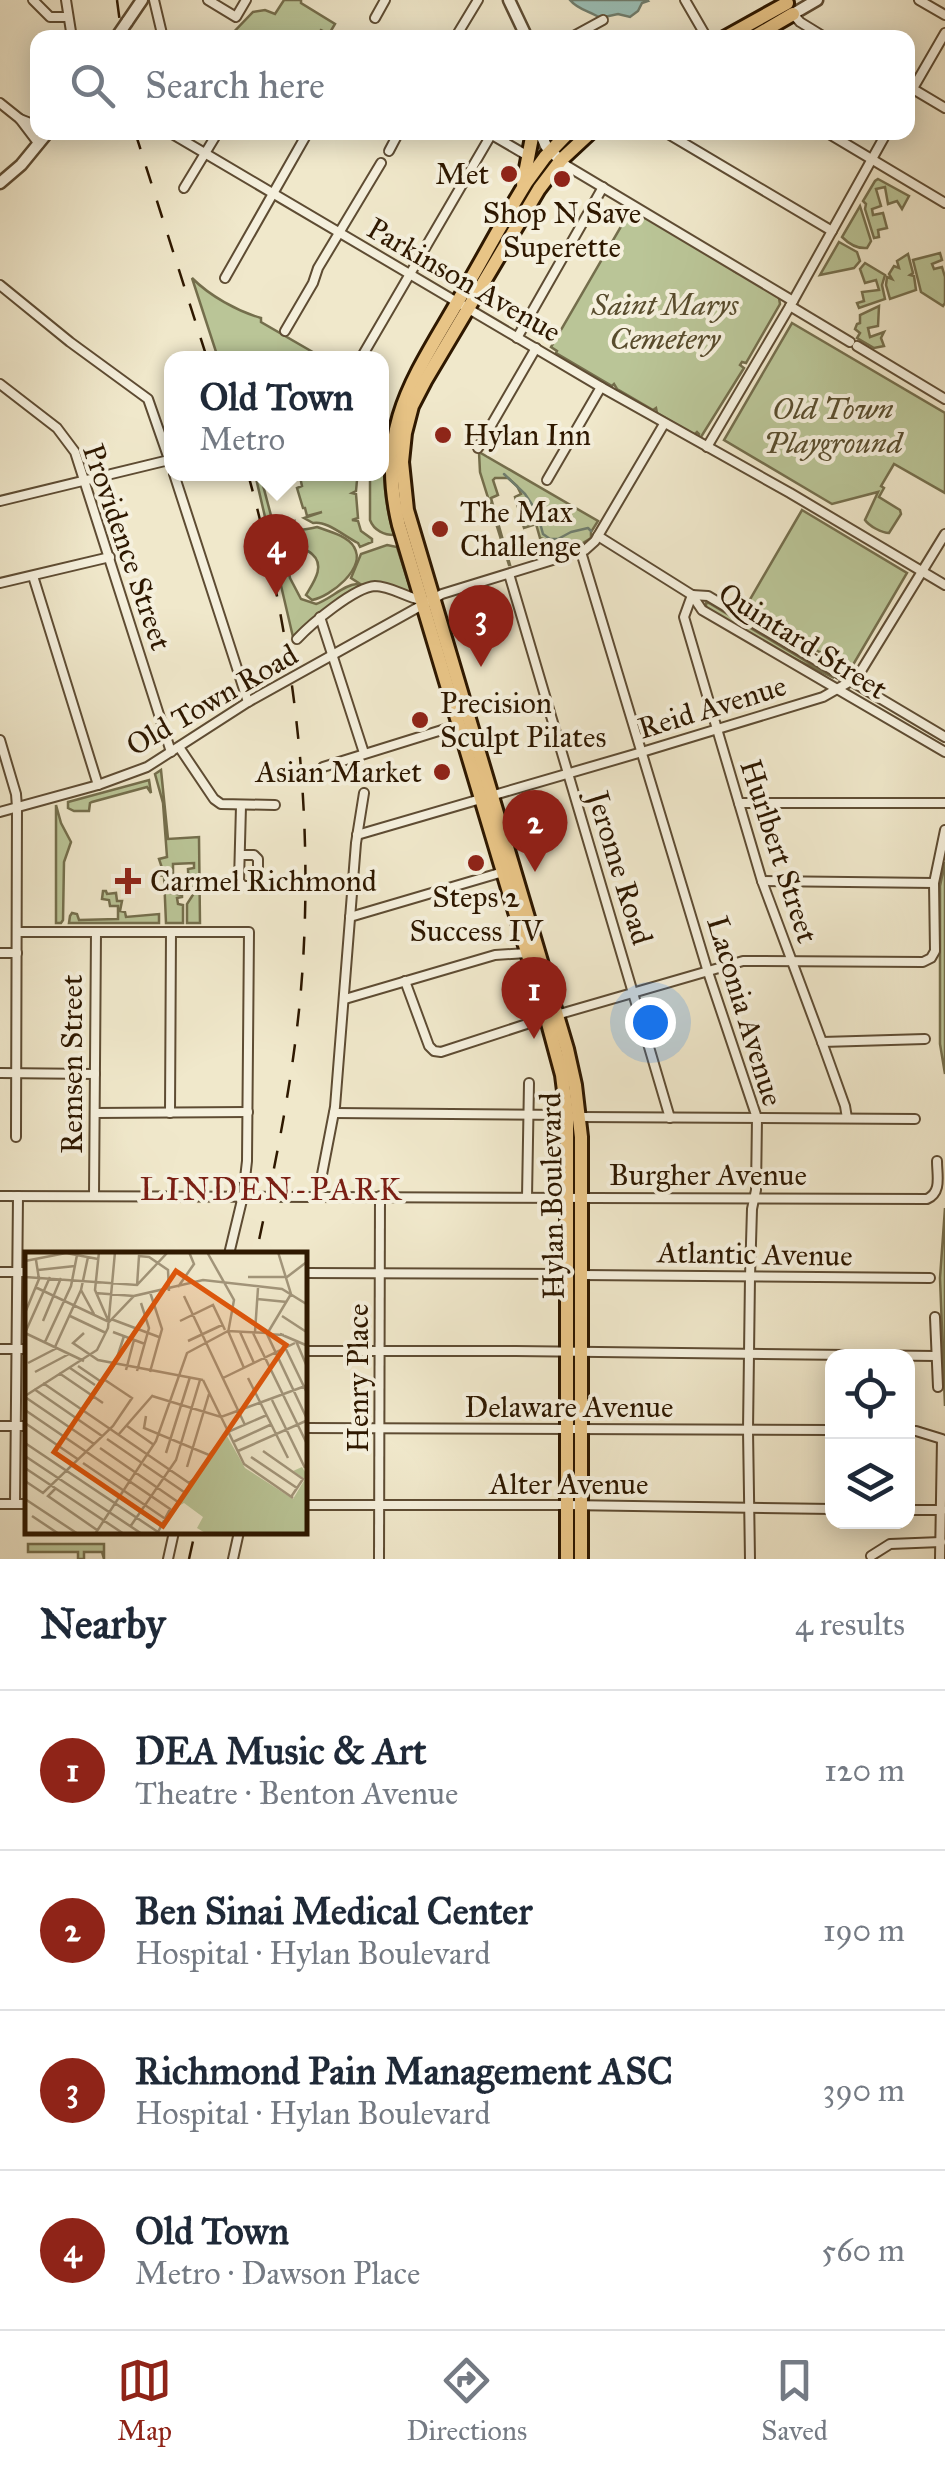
<!DOCTYPE html>
<meta charset="utf-8">
<style>
body{margin:0;font-family:"IM FELL Great Primer",serif;background:#f2f2f3;color:#1f2937}
.controls{position:absolute;right:30px;bottom:30px;display:grid;overflow:hidden;border-radius:20px;box-shadow:0 5px 25px #0003}
.controls button{width:90px;height:90px;display:grid;place-items:center;padding:0;border:0;border-bottom:2px solid #e0e1e3;background:#fff;color:#1f2937;font:50px sans-serif}
.you{position:absolute;left:650px;top:1022px;width:35px;height:35px;margin:-25px;border:8px solid #fff;border-radius:50%;background:#1a73e8;box-shadow:0 0 0 15px #1a73e833}
.badge{display:grid;place-items:center;width:65px;height:65px;border-radius:50%;background:#8f2418;color:#fff;font-size:32px;font-weight:700}
.pin{position:absolute;translate:-50% -82px;filter:drop-shadow(0 2px 5px #0008)}
.pin::after{content:'';position:absolute;top:52px;width:35px;height:30px;background:inherit;clip-path:polygon(0 0,100% 0,50% 100%)}
.popup{position:absolute;left:164px;top:351px;width:225px;height:130px;box-sizing:border-box;display:grid;place-content:center;border-radius:20px;background:#fff;filter:drop-shadow(0 2px 8px #0005);font-size:32px;white-space:nowrap;color:#747a83}
.popup b{font-size:38px;color:#1f2937}
.popup::after{content:'';position:absolute;left:50%;top:100%;margin-left:-20px;border:20px solid transparent;border-top-color:#fff}
.list{margin:0;padding:0;list-style:none}
h2{display:flex;justify-content:space-between;align-items:center;height:130px;margin:0;padding:0 40px;font-size:42px}
h2 small{font-size:32px;font-weight:400;color:#747a83}
.list li{display:grid;grid-template-columns:65px 1fr auto;gap:30px;align-items:center;box-sizing:border-box;height:160px;padding:0 40px;border-top:2px solid #e0e1e3}
.list b{display:block;font-size:38px;white-space:nowrap}
.list p{margin:0;font-size:32px;white-space:nowrap;color:#747a83}
.list em{font-size:32px;font-style:normal;color:#747a83}
.icon{flex:none;width:55px;height:55px;fill:none;stroke:currentColor;stroke-width:2;stroke-linecap:round;stroke-linejoin:round}
.map{position:relative;flex:none;width:945px;height:1559px;overflow:hidden}
.search{position:absolute;background:#fff;box-shadow:0 5px 25px #0003;left:30px;right:30px;top:30px;height:110px;display:flex;align-items:center;gap:25px;box-sizing:border-box;padding:0 35px;border-radius:20px;color:#747a83;font-size:38px}
.sheet{height:770px;background:#fff}
nav{display:flex;justify-content:space-around;align-items:center;box-sizing:border-box;height:140px;border-top:2px solid #e0e1e3;background:#fff;font-size:28px;color:#747a83}
nav a{display:grid;justify-items:center;gap:5px}
nav .on{color:#8f2418}
.map>svg:first-child{display:block}
.green{fill:#bac597;stroke:#746e4c;stroke-width:2.5}
.water{fill:#9ac0b8;stroke:#6f7d6e;stroke-width:2.5}
.lines{fill:none;stroke-linecap:round;stroke-linejoin:round}
.stream{stroke:#6f7d6e;stroke-width:2.5}
.minor-casing{stroke:#5e4c33;stroke-width:12}
.tertiary-casing{stroke:#5e4c33;stroke-width:15}
.primary-casing{stroke:#2e1800;stroke-width:18}
.minor{stroke:#f5f0dd;stroke-width:8}
.tertiary{stroke:#f5f0dd;stroke-width:10}
.primary{stroke:#e8c486;stroke-width:12}
.rail{stroke:#2e1800;stroke-width:2.5;stroke-dasharray:18 18;stroke-linecap:butt}
.tertiary-bridge-casing{stroke:#5e4c33;stroke-width:15;stroke-linecap:butt}
.tertiary-bridge{stroke:#f5f0dd;stroke-width:10}
.poi-dot{fill:#8f2418;stroke:#f5f0dd;stroke-width:4}
.labels{text-anchor:middle;stroke-width:8;stroke-linejoin:round;paint-order:stroke}
.poi-label{font-size:30px;fill:#2e1800;stroke:#f5f0dd;text-anchor:start}
.street-label{font-size:30px;fill:#2e1800;stroke:#f5f0dd}
.park-label{font-size:30px;font-style:italic;fill:#584c2d;stroke:#f5f0dd}
.neighbourhood-label{font-size:32px;letter-spacing:2.5px;fill:#7a1f14;stroke:#f5f0dd}
.inset-road{fill:none;stroke:#a2957a;stroke-width:2.5}
.view{fill:#df560b;fill-opacity:0.15;stroke:#df560b;stroke-width:5}
.inset-edge{fill:none;stroke:#2e1800;stroke-width:5}
</style>
<div class="map">
<svg width="945" height="1559" viewBox="0 0 945 1559">
<rect width="100%" height="100%" fill="#f0e8cb"/>
<filter id="stains"><feTurbulence type="fractalNoise" baseFrequency=".002" numOctaves="4"/><feColorMatrix values="0 0 0 0 .2 0 0 0 0 .09 0 0 0 0 .02 0 0 0 .5 -.17"/></filter>
<radialGradient id="worn" r=".72"><stop offset=".6" stop-color="#630" stop-opacity="0"/><stop offset="1" stop-color="#630" stop-opacity=".3"/></radialGradient>
<g class="green">
<polygon points="284,0 301,0 301,3 335,24 329,34 321,30 316,37 229,37 253,12 265,10 275,14"/>
<polygon points="878,179 909,196 902,209 897,201 888,204 885,187 876,189 881,206 872,209 873,215 883,213 887,228 878,230 879,237 874,238 865,209 866,204 863,201 875,181"/>
<path d="M860,206L871,241L867,248C857,249 849,244 842,237Z"/>
<polygon points="630,211 636,214 638,212 734,268 734,271 737,273 739,271 779,298 780,304 746,363 742,362 740,365 744,368 701,437 698,437 699,434 697,432 694,435 657,413 656,408 653,410 617,389 614,384 612,386 556,353 557,351 551,347"/>
<polygon points="839,242 857,252 860,261 854,268 820,275"/>
<polygon points="940,253 942,260 932,264 934,269 942,267 945,277 945,303 943,306 921,292 913,260"/>
<polygon points="908,254 913,273 910,275 914,276 916,290 890,299 886,285 887,277 892,279 889,274 894,266 899,268 897,261"/>
<polygon points="865,263 885,275 882,285 885,299 859,308 857,303 864,301 862,292 879,290 876,280 865,283 860,269"/>
<path d="M192,278C210,296 237,311 261,318V322L323,358H218Z"/>
<polygon points="879,306 878,326 868,328 870,337 884,332 881,338 884,346 874,348 857,338 860,333 855,329 857,324 860,323 860,315"/>
<path d="M792,323L945,413V493L894,464L881,486L884,488L879,497L900,510L901,514L889,533C882,533 869,526 865,520L878,492L832,504L724,440Z"/>
<path d="M386,439C382,472 384,503 394,535C385,535 374,531 370,520V474H381V441Z"/>
<polygon points="479,452 598,521 591,532 591,538 575,548 556,553 548,550 546,540 540,538 536,524 524,528 515,497 521,494 517,486 508,478 495,478 493,480 498,495 491,498 510,565 509,565 480,472"/>
<path d="M255,474H260L273,523L294,521L283,546L290,578L301,599L316,604C331,599 343,585 357,584L362,589L320,613L293,637Z"/>
<path d="M305,474H358V478L351,479L357,480L356,491L352,493L356,494L358,518L352,520L358,521L361,531L372,539V542L360,547L358,543C344,536 326,520 313,523L304,518L322,512L307,516L305,508H303L297,488L302,486L300,477L305,476Z"/>
<polygon points="802,510 907,573 850,670 745,608"/>
<path d="M317,527C328,531 348,536 354,547C367,568 330,597 312,600L306,595C313,583 326,566 312,554C306,548 294,547 288,542C295,527 304,531 317,527Z"/>
<polygon points="387,545 397,547 412,594 365,587 351,578 361,554"/>
<polygon points="706,603 709,603 834,678 775,649 706,608"/>
<polygon points="161,770 168,839 199,837 200,923 187,923 187,904 196,890 192,887 189,891 188,869 194,868 194,863 173,864 173,874 171,875 178,876 178,886 172,888 171,893 182,895 182,897 177,898 178,904 183,905 183,923 166,923 164,876 158,875 157,872 163,871 159,859 167,857 163,803 155,774"/>
<polygon points="149,780 151,793 147,787 92,802 90,803 89,811 74,811 68,808 68,802"/>
<polygon points="56,805 61,823 71,842 64,862 63,920 61,923 56,923"/>
<polygon points="945,862 945,1074 940,1044 940,886"/>
<polygon points="103,891 106,891 107,894 116,893 117,901 122,901 120,911 125,912 126,917 159,914 159,923 69,923 70,916 72,913 77,914 79,920 118,919 118,906 110,906 109,900 102,899"/>
<polygon points="945,1208 945,1406 940,1278"/>
<polygon points="28,1544 104,1544 104,1559 102,1552 84,1552 84,1559 78,1559 78,1552 28,1552"/>
</g>
<path class="water" d="M570,0H647L648,1L642,3L638,11L630,17L618,14L600,18C590,11 578,10 570,0Z"/>
<g class="lines">
<polyline class="stream" points="504,474 525,494 537,512 543,534 550,539 558,539 571,532 588,528 591,531"/>
<defs>
<g id="minor">
<polyline points="33,0 50,17 68,17"/>
<polyline points="66,0 72,38"/>
<polyline points="154,0 163,38"/>
<polyline points="208,0 236,17 246,0"/>
<polyline points="685,0 707,38"/>
<polyline points="919,0 945,15"/>
<polyline points="793,14 800,22 826,38"/>
<polyline points="375,18 385,0"/>
<polyline points="455,38 478,0"/>
<polyline points="570,38 603,20"/>
<polyline points="908,86 945,108"/>
<polyline points="908,97 945,33"/>
<polyline points="0,103 20,119 39,144"/>
<polyline points="20,119 38,126"/>
<polyline points="169,132 601,387 790,493 945,585"/>
<polyline points="487,132 528,156"/>
<polyline points="665,132 832,231"/>
<polyline points="826,132 945,203"/>
<polyline points="389,151 399,132"/>
<polyline points="561,160 567,166 793,301"/>
<polyline points="184,188 218,132"/>
<polyline points="225,278 308,132"/>
<polyline points="0,285 70,342 148,399 171,465"/>
<polyline points="790,306 850,342"/>
<polyline points="285,331 313,283 318,268 381,163"/>
<polyline points="517,338 603,187"/>
<polyline points="857,346 945,399"/>
<polyline points="361,358 491,135"/>
<polyline points="0,384 57,428 75,452 171,752"/>
<polyline points="707,447 793,301 887,132"/>
<polyline points="478,448 536,348"/>
<polyline points="174,474 248,702"/>
<polyline points="547,480 601,387"/>
<polyline points="0,501 169,460"/>
<polyline points="598,536 692,595 702,610 945,752"/>
<polyline points="581,552 708,972 757,1118 756,1190 752,1209 750,1277 748,1430 750,1559"/>
<polyline points="509,574 670,1118"/>
<polyline points="33,576 98,785"/>
<polyline points="0,583 110,557"/>
<polyline points="692,595 684,617 717,729 762,881 822,1042 845,1106 847,1118"/>
<polyline points="692,595 708,596 945,737"/>
<polyline points="320,617 364,753"/>
<path d="M297,639C311,624 355,587 375,586C390,586 406,597 421,600"/>
<polyline points="0,740 16,794 17,807 16,1137"/>
<polyline points="179,747 214,799 221,804 275,805"/>
<polyline points="323,767 458,725"/>
<polyline points="739,803 945,803"/>
<polyline points="241,806 239,881 243,886 253,886 258,880 258,859 254,855 241,855"/>
<polyline points="0,812 98,785 147,767 248,702 442,594 585,550 595,541 664,424"/>
<polyline points="357,835 642,752 823,697 851,681 861,671 945,534"/>
<polyline points="762,881 934,883"/>
<polyline points="350,917 503,872"/>
<polyline points="17,932 249,932 247,1161 243,1196 229,1254"/>
<polyline points="0,953 17,953"/>
<polyline points="405,981 429,1046 434,1051 441,1052 539,1020 743,961 923,962 931,958 935,951 934,883 945,830"/>
<polyline points="345,999 495,955 527,953"/>
<polyline points="822,1042 925,1039"/>
<polyline points="0,1073 95,1074"/>
<polyline points="95,1113 248,1112"/>
<polyline points="170,1113 171,932"/>
<polyline points="334,1113 567,1115"/>
<polyline points="580,1117 915,1119"/>
<polyline points="318,1195 335,1107 356,843 364,793"/>
<path d="M0,1196L927,1199C942,1192 937,1176 937,1161"/>
<polyline points="94,1196 96,932"/>
<polyline points="527,1197 529,1083"/>
<polyline points="0,1272 28,1272"/>
<polyline points="305,1273 568,1274"/>
<polyline points="581,1275 930,1278"/>
<polyline points="935,1317 938,1387"/>
<polyline points="0,1349 28,1349"/>
<polyline points="305,1351 516,1351 936,1356"/>
<polyline points="0,1426 28,1426"/>
<polyline points="305,1428 832,1430"/>
<polyline points="908,1431 916,1431 942,1439 940,1559"/>
<polyline points="0,1504 28,1504"/>
<polyline points="15,1504 18,1196"/>
<polyline points="305,1505 568,1505 832,1509"/>
<polyline points="908,1510 942,1510"/>
<polyline points="871,1556 890,1544 941,1542"/>
<polyline points="168,1559 174,1532"/>
<polyline points="233,1559 239,1532"/>
<polyline points="379,1559 380,1196"/>
</g>
<g id="tertiary">
<polyline points="509,0 527,38"/>
<polyline points="793,14 817,0"/>
<polyline points="127,22 142,0"/>
<polyline points="540,132 546,146 556,156"/>
<polyline points="0,183 21,165 48,132"/>
</g>
<g id="primary">
<polyline points="724,38 787,3"/>
<polyline points="752,38 793,14"/>
<polyline points="523,184 533,132"/>
<path d="M567,1559V1115L562,1075L545,1012L399,525C375,426 414,378 461,296C483,259 503,220 526,183L545,157L569,132"/>
<polyline points="581,1559 581,1137 575,1085 567,1049 407,510 402,462 405,433 412,406 425,381 539,189 561,160 591,132"/>
</g>
</defs>
<use href="#minor" class="minor-casing"/>
<use href="#tertiary" class="tertiary-casing"/>
<use href="#primary" class="primary-casing"/>
<use href="#minor" class="minor"/>
<use href="#tertiary" class="tertiary"/>
<use href="#primary" class="primary"/>
<g class="rail">
<polyline points="117,0 122,38"/>
<polyline points="135,132 207,358"/>
<path d="M248,474C292,633 313,796 303,962C297,1061 277,1157 256,1254"/>
<polyline points="189,1559 195,1532"/>
</g>
<defs>
<polyline id="tertiary-bridge" points="116,38 127,22"/>
</defs>
<use href="#tertiary-bridge" class="tertiary-bridge-casing"/>
<use href="#tertiary-bridge" class="tertiary-bridge"/>
</g>
<g class="poi-dot">
<circle cx="509" cy="174" r="10"/>
<circle cx="562" cy="179" r="10"/>
<circle cx="443" cy="435" r="10"/>
<circle cx="440" cy="529" r="10"/>
<circle cx="420" cy="720" r="10"/>
<circle cx="442" cy="772" r="10"/>
<circle cx="476" cy="863" r="10"/>
<path d="M123 866h10v10h10v10h-10v10h-10v-10h-10v-10h10z"/>
</g>
<g class="labels">
<g class="poi-label">
<text x="489" y="184" text-anchor="end">Met</text>
<text x="562" y="223" text-anchor="middle">Shop N Save<tspan x="562" dy="34">Superette</tspan></text>
<text x="463" y="445">Hylan Inn</text>
<text x="460" y="522">The Max<tspan x="460" dy="34">Challenge</tspan></text>
<text x="440" y="713">Precision<tspan x="440" dy="34">Sculpt Pilates</tspan></text>
<text x="422" y="782" text-anchor="end">Asian Market</text>
<text x="150" y="891">Carmel Richmond</text>
<text x="476" y="907" text-anchor="middle">Steps 2<tspan x="476" dy="34">Success IV</tspan></text>
</g>
<g class="street-label">
<text transform="translate(464 280) rotate(30)" y="10">Parkinson Avenue</text>
<text transform="translate(127 547) rotate(71)" y="10">Providence Street</text>
<text transform="translate(803 641) rotate(32)" y="10">Quintard Street</text>
<text transform="translate(212 700) rotate(-30)" y="10">Old Town Road</text>
<text transform="translate(712 707) rotate(-17)" y="10">Reid Avenue</text>
<text transform="translate(779 851) rotate(72)" y="10">Hurlbert Street</text>
<text transform="translate(620 868) rotate(73)" y="10">Jerome Road</text>
<text transform="translate(745 1011) rotate(73)" y="10">Laconia Avenue</text>
<text transform="translate(72 1064) rotate(-90)" y="10">Remsen Street</text>
<text x="708" y="1185">Burgher Avenue</text>
<text transform="translate(552 1196) rotate(-91)" y="10">Hylan Boulevard</text>
<text transform="translate(755 1254) rotate(1)" y="10">Atlantic Avenue</text>
<text transform="translate(358 1378) rotate(-90)" y="10">Henry Place</text>
<text x="569" y="1417">Delaware Avenue</text>
<text x="569" y="1494">Alter Avenue</text>
</g>
<g class="park-label">
<text x="665" y="315">Saint Marys<tspan x="665" dy="34">Cemetery</tspan></text>
<text x="833" y="419">Old Town<tspan x="833" dy="34">Playground</tspan></text>
</g>
<g class="neighbourhood-label">
<text x="272" y="1200">LINDEN-PARK</text>
</g>
</g>
<g transform="translate(25 1252)">
<rect width="282" height="282" fill="#f0e8cb"/>
<path d="M202,184L220,216L268,247L280,227L268,219L277,215L282,223V282H182L172,276L178,265L159,251L150,256Z" fill="#bac597"/>
<path class="inset-road" d="M74,0L70,38L83,68M182,0L209,48L203,81M63,5L56,38L69,62M0,9L41,1L73,7M13,18L50,14M0,25L112,33L143,0M223,25H262L283,9M112,34L114,4L124,5L143,18L144,39M10,35L84,70L109,44L178,28L257,37L283,53M153,35L169,12L164,0M70,41L109,44M159,44L220,173M232,47L262,50M0,61L14,27L11,8M45,64L81,81M257,64L283,81M86,67L134,85M18,69L36,26M155,69L188,53L200,78M203,79L219,116M88,80L120,92M215,80L229,111M230,80L233,36M0,81L59,109M0,81L25,25M59,81L48,91L73,108L178,128M228,81L283,194M242,82L266,42L253,0M255,82L283,94M259,83L242,82L283,169M163,89L197,73M271,89L283,117M20,90L46,34L52,3M258,91L283,143M30,95L56,38M3,111L32,96M53,114L78,131M45,116L70,133M101,118L109,88M112,119L124,76L116,51M10,120L44,102M125,120L137,77L125,40M34,121L78,151M198,126L270,91M223,126L263,206M178,128L219,212L268,246M18,131L164,231L169,227M9,137L77,184M0,144L72,98L83,76L90,0M127,144L196,165L283,133M0,145L69,192M247,148L280,216M63,152L90,112L99,84M0,158L145,257L132,282M121,164L119,176L184,203L205,179L242,163M0,171L54,208M102,174L129,193M94,182L128,143M82,187L117,211M208,190L247,172M0,191L133,280M75,196L153,250M213,199L283,168M238,199L278,227L266,245M141,201L165,125M0,204L117,282M226,205L272,236M58,211L142,268M118,212L159,240M162,215L184,142M0,216L99,282M0,229L18,241L88,174L107,146L80,128M30,237L23,244L72,278M0,247L53,282M7,264L34,282M105,275L151,208L175,128M70,282L131,189L162,101L203,79L242,81"/>
<path class="view" d="M151,19L261,93L138,274L29,200Z"/>
<rect width="282" height="282" class="inset-edge"/>
</g>
<rect width="100%" height="100%" filter="url(#stains)"/>
<rect width="100%" height="100%" fill="url(#worn)"/>
</svg>
<div class="controls">
<button><svg class="icon" aria-label="locate" viewBox="0 0 24 24"><circle cx="12" cy="12" r="6"/><path d="M12 2v4M12 18v4M2 12h4M18 12h4"/></svg></button>
<button><svg class="icon" aria-label="layers" viewBox="0 0 24 24"><path d="M12 4l9 5-9 5-9-5zM3 14l9 5 9-5"/></svg></button>
</div>
<div class="you"></div>
<div class="pin badge" style="left:534px;top:1039px">1</div>
<div class="pin badge" style="left:535px;top:872px">2</div>
<div class="pin badge" style="left:481px;top:667px">3</div>
<div class="pin badge" style="left:276px;top:596px">4</div>
<div class="popup"><b>Old Town</b>Metro</div>
<div class="search"><svg class="icon" aria-label="search" viewBox="0 0 24 24"><circle cx="10" cy="10" r="6"/><path d="M15 15l6 6"/></svg>Search here</div>
</div>
<section class="sheet">
<h2>Nearby<small>4 results</small></h2>
<ul class="list">
<li><span class="badge">1</span><div><b>DEA Music &amp; Art</b><p>Theatre · Benton Avenue</p></div><em>120 m</em></li>
<li><span class="badge">2</span><div><b>Ben Sinai Medical Center</b><p>Hospital · Hylan Boulevard</p></div><em>190 m</em></li>
<li><span class="badge">3</span><div><b>Richmond Pain Management ASC</b><p>Hospital · Hylan Boulevard</p></div><em>390 m</em></li>
<li><span class="badge">4</span><div><b>Old Town</b><p>Metro · Dawson Place</p></div><em>560 m</em></li>
</ul>
</section>
<nav>
<a class="on"><svg class="icon" aria-label="map" viewBox="0 0 24 24"><path d="M3 6l6-2 6 2 6-2v14l-6 2-6-2-6 2zM9 4v14M15 6v14"/></svg>Map</a>
<a><svg class="icon" aria-label="directions" viewBox="0 0 24 24"><path d="M12 3l9 9-9 9-9-9zM9 14v-3h6M13 9l2 2-2 2"/></svg>Directions</a>
<a><svg class="icon" aria-label="saved" viewBox="0 0 24 24"><path d="M7 4h10v16l-5-4-5 4z"/></svg>Saved</a>
</nav>
